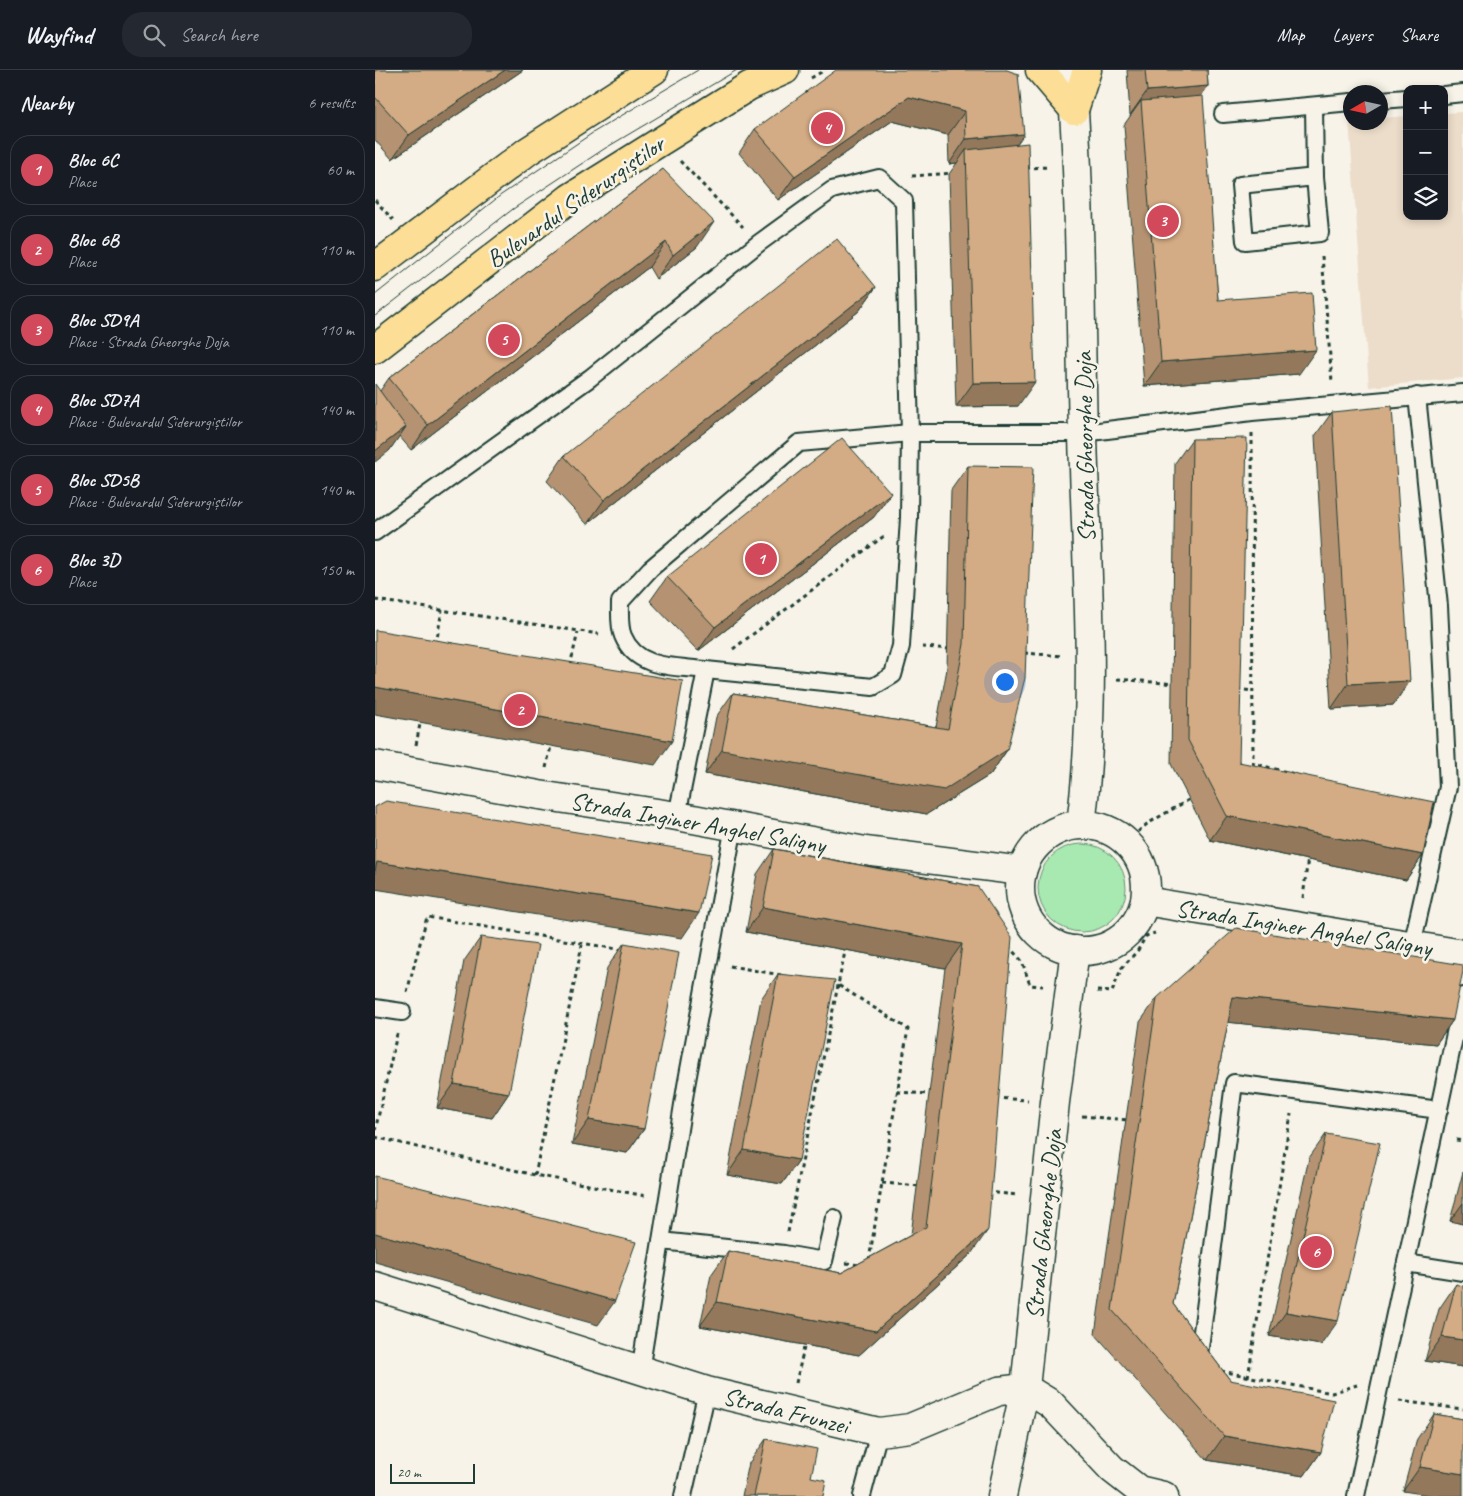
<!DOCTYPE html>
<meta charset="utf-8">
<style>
body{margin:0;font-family:Caveat,sans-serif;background:#242831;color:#f1f3f6}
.controls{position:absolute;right:15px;top:15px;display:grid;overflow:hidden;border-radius:10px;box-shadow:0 2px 8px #0003}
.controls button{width:45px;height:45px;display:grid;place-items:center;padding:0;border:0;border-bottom:1px solid #363941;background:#171b24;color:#f1f3f6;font:25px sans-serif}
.compass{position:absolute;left:968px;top:15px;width:45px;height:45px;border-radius:50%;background:#171b24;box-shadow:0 2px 8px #0003;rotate:261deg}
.scale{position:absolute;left:15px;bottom:12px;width:85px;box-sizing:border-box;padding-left:5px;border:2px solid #1f3d34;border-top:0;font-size:14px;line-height:18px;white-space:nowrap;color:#1f3d34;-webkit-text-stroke:4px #f7f3e8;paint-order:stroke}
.you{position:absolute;left:629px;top:611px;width:18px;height:18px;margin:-12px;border:4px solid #fff;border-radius:50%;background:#1a73e8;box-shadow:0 0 0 8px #1a73e833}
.badge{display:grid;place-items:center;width:32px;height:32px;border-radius:50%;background:#d1495b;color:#fff;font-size:16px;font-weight:700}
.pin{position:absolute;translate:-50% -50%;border:2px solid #fff;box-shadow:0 1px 5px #0006}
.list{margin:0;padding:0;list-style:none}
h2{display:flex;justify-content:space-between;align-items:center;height:65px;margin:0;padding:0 20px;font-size:21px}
h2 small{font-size:16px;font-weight:400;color:#9ea1a6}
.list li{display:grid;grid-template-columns:32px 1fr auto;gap:15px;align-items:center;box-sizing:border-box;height:70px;margin:0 10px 10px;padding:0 10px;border:1px solid #363941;border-radius:20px}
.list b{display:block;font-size:19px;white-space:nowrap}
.list p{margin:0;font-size:16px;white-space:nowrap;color:#9ea1a6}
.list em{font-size:16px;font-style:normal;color:#9ea1a6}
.icon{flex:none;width:28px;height:28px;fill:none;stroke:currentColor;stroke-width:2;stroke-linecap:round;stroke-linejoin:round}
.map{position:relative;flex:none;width:1088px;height:1426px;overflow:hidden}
header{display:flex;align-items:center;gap:30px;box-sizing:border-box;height:70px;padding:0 25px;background:#171b24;border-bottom:1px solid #363941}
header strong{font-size:24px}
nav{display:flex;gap:28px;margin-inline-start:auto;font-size:18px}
.search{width:350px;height:45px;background:#242831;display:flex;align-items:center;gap:12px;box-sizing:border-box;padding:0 18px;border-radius:20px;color:#9ea1a6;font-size:19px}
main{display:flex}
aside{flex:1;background:#171b24}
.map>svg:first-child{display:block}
.built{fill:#ecddca}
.green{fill:#a8e8b1;stroke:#649272}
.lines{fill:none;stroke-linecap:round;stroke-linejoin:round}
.lane-casing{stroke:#1f3d34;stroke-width:20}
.street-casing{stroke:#1f3d34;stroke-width:31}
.secondary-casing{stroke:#1f3d34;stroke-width:31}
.primary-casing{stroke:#1f3d34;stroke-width:31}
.path{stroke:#1f3d34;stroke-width:3;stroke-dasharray:4 4;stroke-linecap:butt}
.lane{stroke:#f7f3e8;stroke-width:16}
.street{stroke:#f7f3e8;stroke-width:28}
.secondary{stroke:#f7f3e8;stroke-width:28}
.primary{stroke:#fcde96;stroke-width:28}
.tram{stroke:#1f3d34;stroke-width:1}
.wall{fill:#b59372;stroke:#1f3d34}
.shaded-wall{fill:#94785c;stroke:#1f3d34}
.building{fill:#d3ab84;stroke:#1f3d34}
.labels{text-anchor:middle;stroke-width:5;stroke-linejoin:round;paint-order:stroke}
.street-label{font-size:25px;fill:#1f3d34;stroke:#f7f3e8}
</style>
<header>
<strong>Wayfind</strong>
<div class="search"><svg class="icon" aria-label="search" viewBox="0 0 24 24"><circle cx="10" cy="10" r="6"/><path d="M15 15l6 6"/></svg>Search here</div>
<nav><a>Map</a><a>Layers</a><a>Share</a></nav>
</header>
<main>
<aside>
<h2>Nearby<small>6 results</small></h2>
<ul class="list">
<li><span class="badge">1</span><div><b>Bloc 6C</b><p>Place</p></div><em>60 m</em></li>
<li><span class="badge">2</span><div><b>Bloc 6B</b><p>Place</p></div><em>110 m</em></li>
<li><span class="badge">3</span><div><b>Bloc SD9A</b><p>Place · Strada Gheorghe Doja</p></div><em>110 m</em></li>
<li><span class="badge">4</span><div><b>Bloc SD7A</b><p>Place · Bulevardul Siderurgiștilor</p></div><em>140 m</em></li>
<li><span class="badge">5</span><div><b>Bloc SD5B</b><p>Place · Bulevardul Siderurgiștilor</p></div><em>140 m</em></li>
<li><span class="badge">6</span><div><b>Bloc 3D</b><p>Place</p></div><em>150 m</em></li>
</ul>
</aside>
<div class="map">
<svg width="1088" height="1426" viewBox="0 0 1088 1426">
<rect width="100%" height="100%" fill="#f7f3e8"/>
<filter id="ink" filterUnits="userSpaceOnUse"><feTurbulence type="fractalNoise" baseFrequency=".02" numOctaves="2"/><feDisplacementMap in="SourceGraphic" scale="10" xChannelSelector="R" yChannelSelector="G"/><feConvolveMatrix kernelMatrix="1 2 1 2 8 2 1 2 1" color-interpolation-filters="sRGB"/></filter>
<g filter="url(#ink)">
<polygon class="built" points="1088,42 1088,308 994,317 974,51 1006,52 1006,48 1032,46 1032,146 1069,146 1069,43"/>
<circle class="green" cx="707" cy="818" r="44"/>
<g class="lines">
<defs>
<g id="lane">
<polyline points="1069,25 1088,23"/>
<polyline points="1006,30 1032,28"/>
<polyline points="939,36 940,107 945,163 870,171 865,115 940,107"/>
<polyline points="848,44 976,32"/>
<polyline points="0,462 215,308 384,173 457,120 504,108 529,131 535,363 534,448 526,576 518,605 498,617 331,600 302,746"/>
<path d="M331,600C300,596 262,600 248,566C244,557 245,542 245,532L275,499L424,373L535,363H708L877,342L1088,323"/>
<polyline points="1037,875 1073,717 1064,536 1042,326"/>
<polyline points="0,938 27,942"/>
<polyline points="286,1171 409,1184 449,1191 459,1148"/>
<polyline points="1031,1193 1088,1202"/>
<polyline points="823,1293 859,1013 1064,1040"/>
<polyline points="265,1301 311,1016 359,756"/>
<polyline points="308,1426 332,1321"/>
<polyline points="487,1426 504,1362"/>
<polyline points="981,1426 1088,926"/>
</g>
<polyline id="street" points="0,1216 332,1321 504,1362 535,1358 624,1321 650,1318 676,1334 737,1399 764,1420 789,1426"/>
<g id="secondary">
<path d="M696,0C706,121 705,243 708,364C711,494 723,625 706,754"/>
<polyline points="0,695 164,725 302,746 490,781 647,801"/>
<circle cx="708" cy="818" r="63"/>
<polyline points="770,831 1088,884"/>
<polyline points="627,1426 650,1318 680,1032 700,880"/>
</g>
<g id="primary">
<polyline points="665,0 699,40"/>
<polyline points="699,40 712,0"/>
<polyline points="0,197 153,81 279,0"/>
<polyline points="0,279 195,128 374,16 410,0"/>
</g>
</defs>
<use href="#lane" class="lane-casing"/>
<use href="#street" class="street-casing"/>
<use href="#secondary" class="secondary-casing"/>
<use href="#primary" class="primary-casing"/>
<g class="path">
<polyline points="436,8 450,0"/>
<polyline points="305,91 368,157"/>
<polyline points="651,98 675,97"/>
<polyline points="537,106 578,103"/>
<polyline points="0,130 18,150"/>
<polyline points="947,186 957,312"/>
<polyline points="877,363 878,693 923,705"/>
<polyline points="0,530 224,564"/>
<polyline points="61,574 67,540"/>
<polyline points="547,577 576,579"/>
<polyline points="358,579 509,466"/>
<polyline points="649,583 688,586"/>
<polyline points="195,596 203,562"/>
<polyline points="742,609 801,614"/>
<polyline points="862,619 879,621"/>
<polyline points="41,675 46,649"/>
<polyline points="171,698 177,672"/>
<polyline points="751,772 772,754 817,728"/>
<polyline points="928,828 933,787"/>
<polyline points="633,876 647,891 655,915 668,916"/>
<polyline points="471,877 463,915 533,959 494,1190"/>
<polyline points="355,896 406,905"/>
<polyline points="722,921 737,922 746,899 763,880 771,866 780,863"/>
<polyline points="32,922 52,847 248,880"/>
<polyline points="522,1022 556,1024"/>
<polyline points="620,1028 653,1030"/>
<polyline points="707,1046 753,1050"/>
<polyline points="0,1061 22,964"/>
<polyline points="0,1067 160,1105 271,1126"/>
<polyline points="1081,1070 1088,1071"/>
<polyline points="160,1105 207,875"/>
<polyline points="507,1113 546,1116"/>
<polyline points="612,1122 643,1125"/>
<polyline points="413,1162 463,915 456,914"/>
<polyline points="471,1193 485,1195"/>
<polyline points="846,1301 957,1323 982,1315"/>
<polyline points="873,1307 916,1044"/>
<polyline points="421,1313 430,1273"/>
<polyline points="1024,1331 1088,1339"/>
</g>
<use href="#lane" class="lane"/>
<use href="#street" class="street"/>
<use href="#secondary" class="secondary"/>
<use href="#primary" class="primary"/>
<g class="tram">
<polyline points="0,225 126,125 219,62 323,0"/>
<polyline points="0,246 138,139 229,79 362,0"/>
</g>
</g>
<g class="wall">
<polygon points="0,0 148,0 17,89 0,70"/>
<polygon points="632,0 642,74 643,336 581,337 574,104 582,93 574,94 573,65 517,51 403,130 364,83 380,59"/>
<polygon points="752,0 833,0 832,1 833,16 826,26 843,230 924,304 769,316 749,55 756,45 755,45"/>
<polygon points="288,99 322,177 281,209 274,197 36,380 24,366 14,381 5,321 14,308"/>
<polygon points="501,217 484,241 212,454 172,411 189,386"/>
<polygon points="957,342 1035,611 1018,635 956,639 940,366"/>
<polygon points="817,369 864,692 1048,785 1031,810 835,770 796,694 800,393"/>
<polygon points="593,396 632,680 615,705 552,744 330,704 341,647 358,623 561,657 572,599 576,420"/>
<polygon points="499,447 323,581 275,531 292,507"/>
<polygon points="399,779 603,817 596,1184 484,1285 325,1256 336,1205 353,1181 466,1203 536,1165 570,898 371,862 382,804"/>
<polygon points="106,867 134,1023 117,1048 62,1038 89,891"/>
<polygon points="249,873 269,1059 252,1083 197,1074 232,898"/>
<polygon points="403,904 424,1090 407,1114 352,1105 386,929"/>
<polygon points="782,928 1078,950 1061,974 853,952 798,1234 855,1310 946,1382 929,1406 832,1390 720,1264 765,952"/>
<polygon points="951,1064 946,1275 894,1266 934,1088"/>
<polygon points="1088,1102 1088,1154 1075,1151"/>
<polygon points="1081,1214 1088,1297 1050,1291 1064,1239"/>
<polygon points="1059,1344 1088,1349 1028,1421 1042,1369"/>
<polygon points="391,1369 436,1407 448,1426 367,1426 374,1393"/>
</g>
<g class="shaded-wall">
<polygon points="130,0 148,0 17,89 34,65"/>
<polygon points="833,16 816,40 766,31 756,45 755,45 772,21"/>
<polygon points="534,27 590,41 573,65 517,51 403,130 420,106"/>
<polygon points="649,64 632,88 591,80 582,93 574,94 591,69"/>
<polygon points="339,152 322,177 281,209 298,185"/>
<polygon points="291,172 274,197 36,380 53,355"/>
<polygon points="501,217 484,241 212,454 229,430"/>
<polygon points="941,280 924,304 769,316 786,292"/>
<polygon points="660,312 643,336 581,337 598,313"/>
<polygon points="31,357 14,381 0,392 0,381"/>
<polygon points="516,423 499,447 323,581 340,557"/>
<polygon points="1035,611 1018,635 956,639 973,614"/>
<polygon points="0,617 297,671 280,695 0,644"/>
<polygon points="347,680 632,680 615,705 552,744 330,704"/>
<polygon points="852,746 1048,785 1031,810 835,770"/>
<polygon points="2,792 324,843 307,868 0,819 0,795"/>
<polygon points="388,837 587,874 570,898 371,862"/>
<polygon points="858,927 1078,950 1061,974 841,951"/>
<polygon points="79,1014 134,1023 117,1048 62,1038"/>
<polygon points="214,1050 269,1059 252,1083 197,1074"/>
<polygon points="369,1080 424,1090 407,1114 352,1105"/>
<polygon points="1088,1133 1088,1154 1075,1151"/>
<polygon points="613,1160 596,1184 484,1285 325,1256 342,1232 501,1261"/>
<polygon points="0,1163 240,1231 223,1255 0,1192"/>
<polygon points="911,1242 963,1251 946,1275 894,1266"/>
<polygon points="1067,1267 1088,1270 1088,1297 1050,1291"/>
<polygon points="849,1366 946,1382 929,1406 832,1390"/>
<polygon points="1045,1397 1088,1404 1088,1426 1060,1426 1028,1421"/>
</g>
<g class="building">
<polygon points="0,0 130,0 34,65 0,27"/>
<polygon points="461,0 632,0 643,4 649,64 591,69 590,41 534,27 420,106 380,59"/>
<polygon points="770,0 832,0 833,16 772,21"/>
<polygon points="828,26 843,230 937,223 941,280 786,292 766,31"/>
<polygon points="653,73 660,312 598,313 591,80"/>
<polygon points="288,99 339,152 298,185 291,172 53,355 14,308"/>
<polygon points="462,169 501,217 229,430 189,386"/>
<polygon points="0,314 31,357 0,381"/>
<polygon points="1017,336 1035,611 973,614 957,342"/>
<polygon points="467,368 516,423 340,557 292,507"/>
<polygon points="872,368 864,692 1059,732 1048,785 852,746 813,670 817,369"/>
<polygon points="593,396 658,397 650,608 632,680 569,720 347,680 358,623 573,659 589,574"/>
<polygon points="0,560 308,611 297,671 0,617"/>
<polygon points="11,731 337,784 324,843 2,792 0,801 0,737"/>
<polygon points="399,779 603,817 637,867 613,1160 501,1261 342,1232 353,1181 466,1203 551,1157 587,874 388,837"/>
<polygon points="861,858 1088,895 1088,901 1078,950 858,927 798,1234 855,1310 959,1330 946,1382 849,1366 737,1240 782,928"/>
<polygon points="106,867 163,875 134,1023 79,1014"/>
<polygon points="249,873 304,883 269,1059 214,1050"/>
<polygon points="403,904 460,910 424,1090 369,1080"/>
<polygon points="951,1064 1005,1073 963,1251 911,1242"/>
<polygon points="0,1106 261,1172 240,1231 0,1163"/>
<polygon points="1081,1214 1088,1216 1088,1270 1067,1267"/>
<polygon points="1059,1344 1088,1349 1088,1404 1045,1397"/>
<polygon points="391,1369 442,1379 436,1407 451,1410 448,1426 379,1426"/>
</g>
</g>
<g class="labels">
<g class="street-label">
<text transform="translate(200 131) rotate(-35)" y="9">Bulevardul Siderurgiștilor</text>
<text transform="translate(709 377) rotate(-91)" y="9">Strada Gheorghe Doja</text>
<text transform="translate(323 752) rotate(10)" y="9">Strada Inginer Anghel Saligny</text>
<text transform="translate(929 857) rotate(9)" y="9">Strada Inginer Anghel Saligny</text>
<text transform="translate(668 1154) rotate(-84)" y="9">Strada Gheorghe Doja</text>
<text transform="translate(411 1340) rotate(14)" y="9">Strada Frunzei</text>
</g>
</g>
</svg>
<div class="controls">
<button>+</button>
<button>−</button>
<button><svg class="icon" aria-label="layers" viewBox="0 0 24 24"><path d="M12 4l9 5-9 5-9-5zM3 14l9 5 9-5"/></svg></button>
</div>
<svg class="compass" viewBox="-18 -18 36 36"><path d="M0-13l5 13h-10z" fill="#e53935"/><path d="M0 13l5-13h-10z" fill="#9ea1a6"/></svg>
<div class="scale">20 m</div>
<div class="you"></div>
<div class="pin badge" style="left:386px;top:489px">1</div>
<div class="pin badge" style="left:145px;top:640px">2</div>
<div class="pin badge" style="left:788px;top:151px">3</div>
<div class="pin badge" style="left:452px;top:58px">4</div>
<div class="pin badge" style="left:129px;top:270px">5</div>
<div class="pin badge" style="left:941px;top:1182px">6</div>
</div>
</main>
